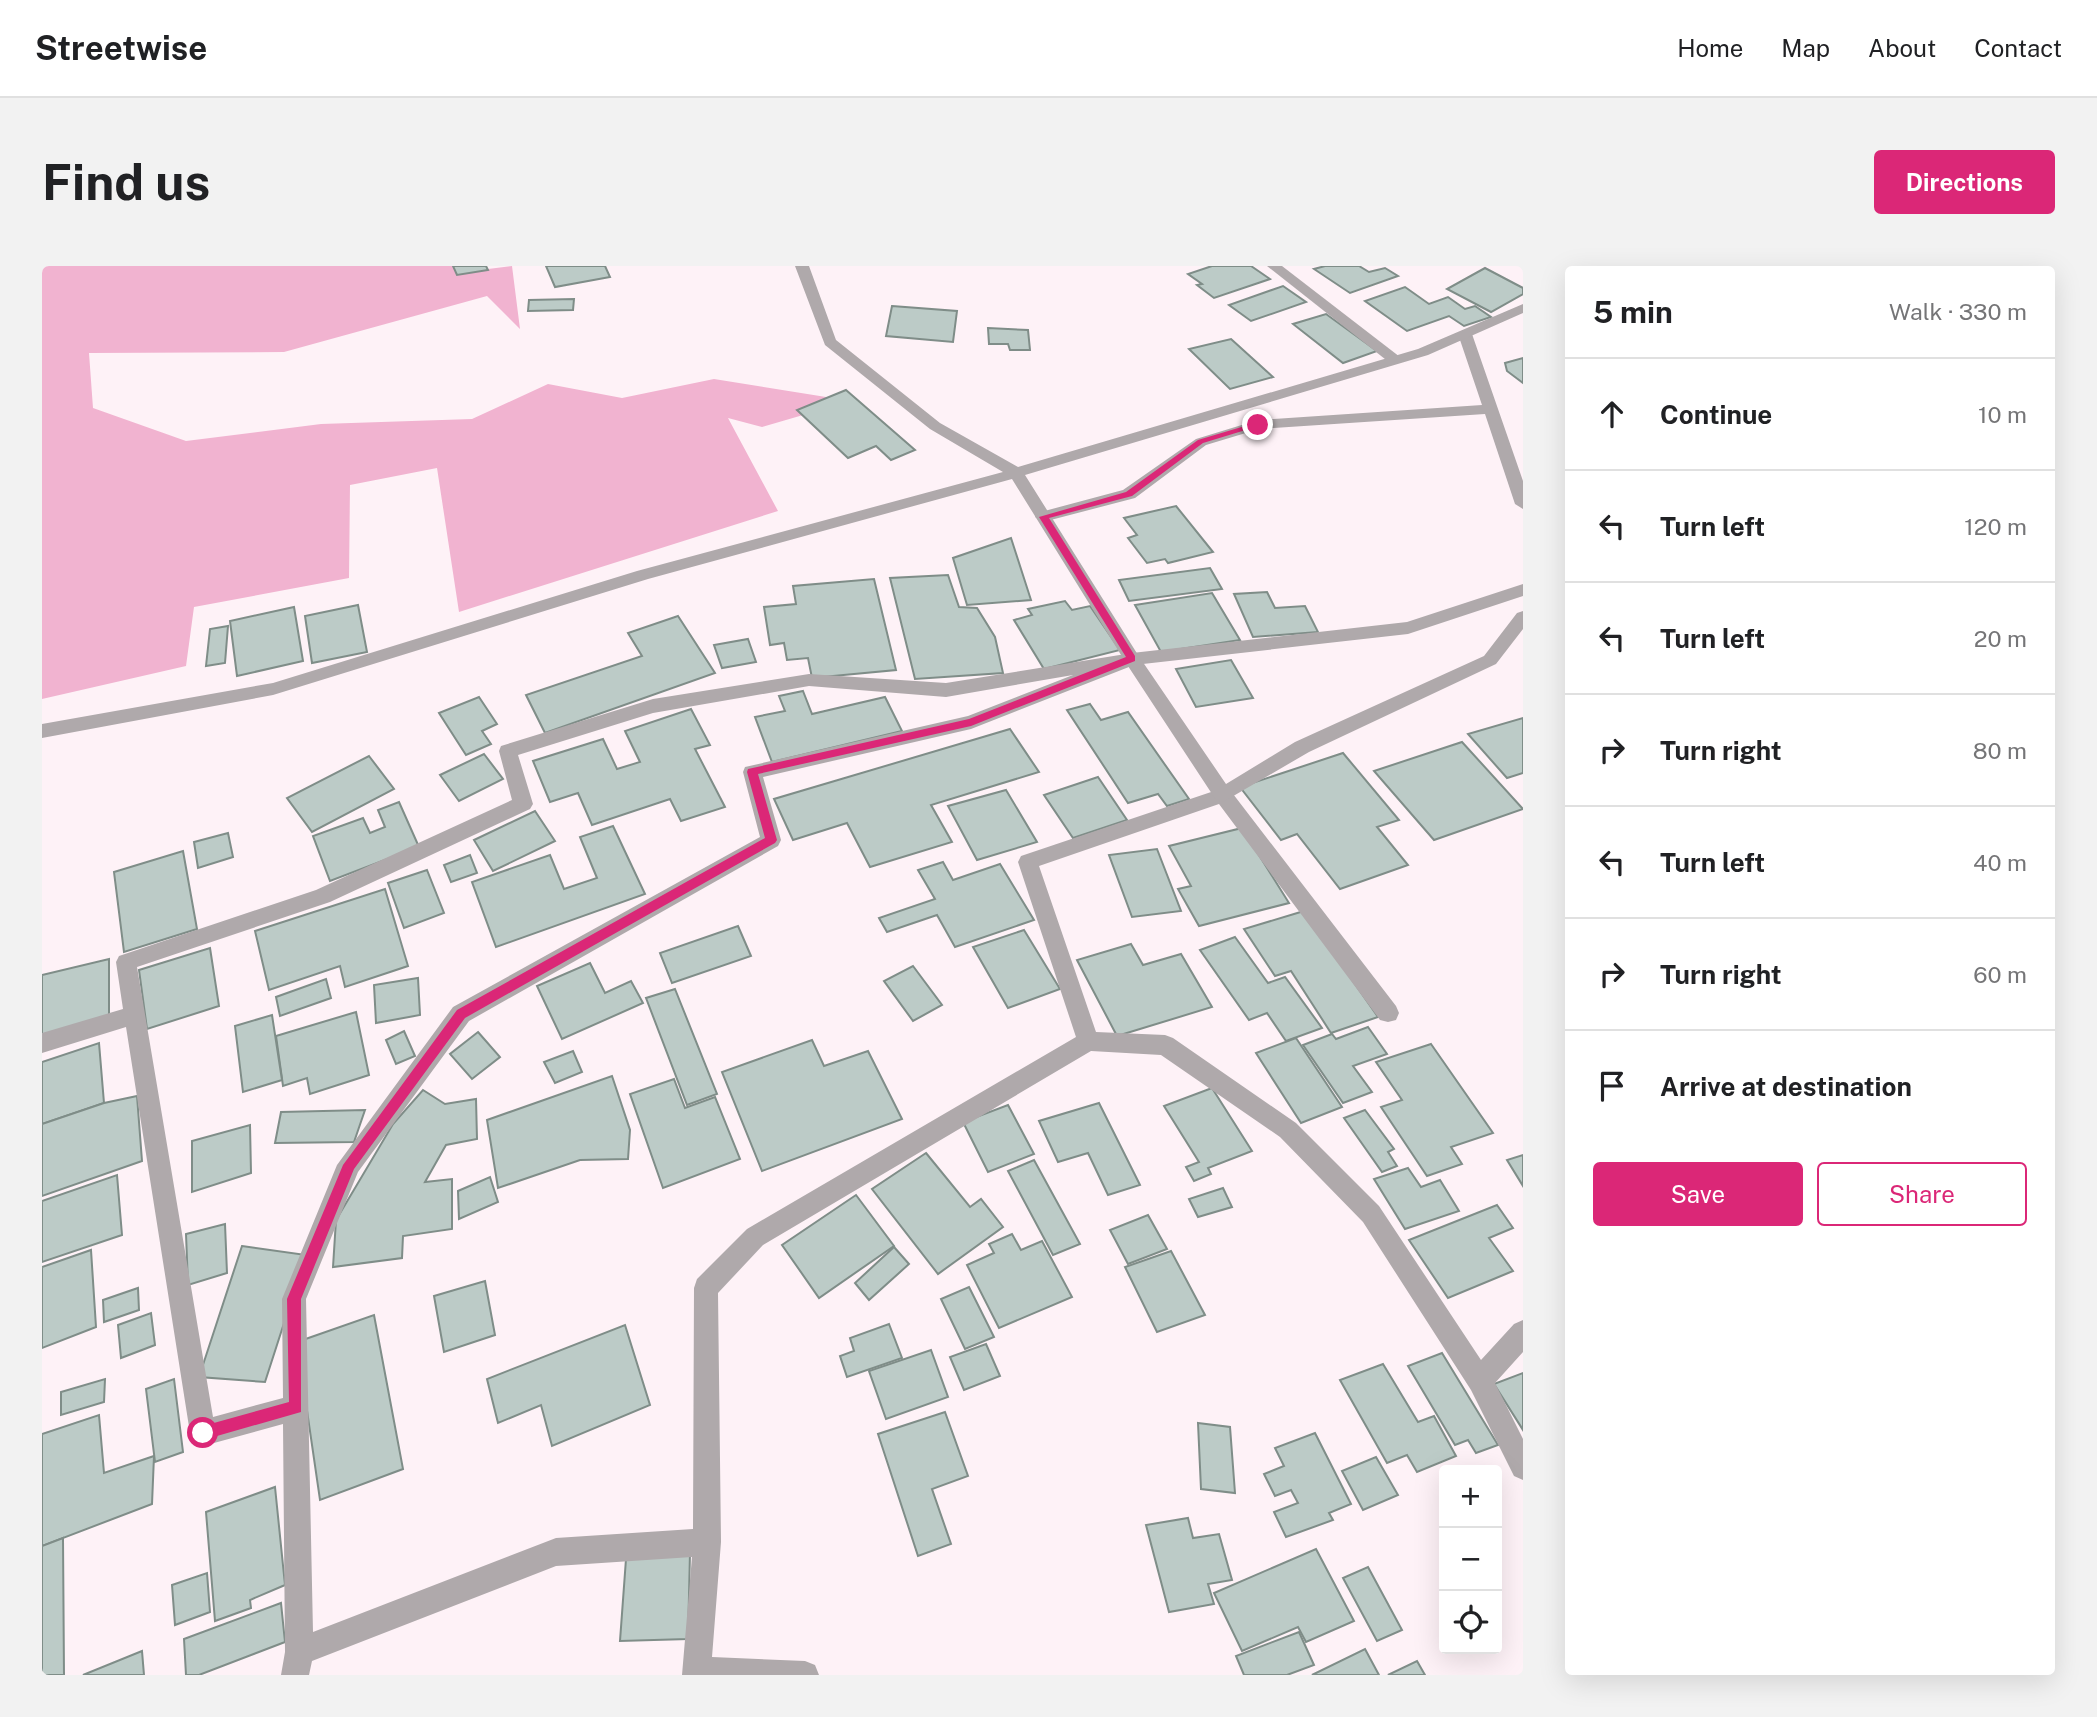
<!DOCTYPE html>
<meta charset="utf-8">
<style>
body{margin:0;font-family:"Public Sans",sans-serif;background:#f2f2f2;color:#202124}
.controls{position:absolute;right:21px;bottom:21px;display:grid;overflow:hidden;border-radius:7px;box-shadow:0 7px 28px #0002}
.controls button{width:63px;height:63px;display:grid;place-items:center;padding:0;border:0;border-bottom:2px solid #e0e0e0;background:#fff;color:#202124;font:35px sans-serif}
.stop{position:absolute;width:21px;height:21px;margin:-16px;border:5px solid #db2777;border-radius:50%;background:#fff}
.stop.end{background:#db2777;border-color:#fff;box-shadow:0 2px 7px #0008}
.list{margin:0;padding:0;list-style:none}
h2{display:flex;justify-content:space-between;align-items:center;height:91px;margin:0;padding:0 28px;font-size:30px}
h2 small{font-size:23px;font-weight:400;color:#757577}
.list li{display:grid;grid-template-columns:46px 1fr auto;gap:21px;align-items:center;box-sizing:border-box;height:112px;padding:0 28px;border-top:2px solid #e0e0e0}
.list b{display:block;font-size:26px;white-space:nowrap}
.list em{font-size:23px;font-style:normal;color:#757577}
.actions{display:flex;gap:14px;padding:21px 28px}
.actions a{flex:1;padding:16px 0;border:2px solid #db2777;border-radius:7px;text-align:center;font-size:24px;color:#db2777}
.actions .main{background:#db2777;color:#fff}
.icon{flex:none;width:38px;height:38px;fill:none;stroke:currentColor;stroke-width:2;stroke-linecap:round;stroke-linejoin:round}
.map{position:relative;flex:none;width:1481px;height:1409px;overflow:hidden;border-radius:7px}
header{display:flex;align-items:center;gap:42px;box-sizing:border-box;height:98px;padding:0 35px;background:#fff;border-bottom:2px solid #e0e0e0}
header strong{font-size:33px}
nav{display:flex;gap:38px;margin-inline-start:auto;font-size:24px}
.intro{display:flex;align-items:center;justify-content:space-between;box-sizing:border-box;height:168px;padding:0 42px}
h1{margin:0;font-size:49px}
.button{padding:18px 32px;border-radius:7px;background:#db2777;color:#fff;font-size:24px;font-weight:700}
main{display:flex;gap:42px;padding:0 42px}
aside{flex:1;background:#fff;border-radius:7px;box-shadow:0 7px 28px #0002}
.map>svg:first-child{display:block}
.green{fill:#f1b3d0}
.building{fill:#bccbc7;stroke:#7f8d88;stroke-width:2}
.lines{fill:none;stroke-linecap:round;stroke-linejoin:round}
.minor{fill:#afa9ab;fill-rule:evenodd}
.tertiary{fill:#afa9ab;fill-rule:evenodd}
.route{fill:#db2777}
</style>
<header>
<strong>Streetwise</strong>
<nav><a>Home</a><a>Map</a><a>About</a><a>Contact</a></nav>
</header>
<div class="intro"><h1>Find us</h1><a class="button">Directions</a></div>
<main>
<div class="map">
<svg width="1481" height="1409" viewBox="0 0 1481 1409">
<rect width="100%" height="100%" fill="#fef2f7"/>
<polygon class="green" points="0,0 416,0 422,6 470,0 478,63 445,30 242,86 47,87 51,142 144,175 279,158 430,153 506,118 580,132 672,113 809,135 720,161 686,152 736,245 417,346 395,202 308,219 307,312 152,341 144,400 0,433"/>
<g class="building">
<polygon points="411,0 444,0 446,4 415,9"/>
<polygon points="504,0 563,0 568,11 513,21"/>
<polygon points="1170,0 1209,0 1228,13 1172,32 1155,19 1160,18 1146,8"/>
<polygon points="1283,0 1317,0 1327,6 1343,2 1356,10 1308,27 1272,3"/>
<polygon points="1443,2 1481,22 1481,28 1449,46 1405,23"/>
<polygon points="1241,20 1264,36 1209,55 1187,39"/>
<polygon points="1363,21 1387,38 1406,31 1423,43 1433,40 1449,51 1422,60 1407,50 1365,65 1323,35"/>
<polygon points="532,33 531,44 486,45 487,34"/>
<polygon points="850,40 915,45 911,76 844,70"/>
<polygon points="1284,48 1335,85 1301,97 1251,58"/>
<polygon points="946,62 986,64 988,84 968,84 966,78 947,78"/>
<polygon points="1189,73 1231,111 1188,123 1147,83"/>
<polygon points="1481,92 1481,117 1465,105 1463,97"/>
<polygon points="804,124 873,184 849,194 834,180 806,192 755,144"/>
<polygon points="1134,240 1171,286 1126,297 1123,293 1105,297 1086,272 1095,269 1082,252"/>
<polygon points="969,272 989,334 925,339 911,292"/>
<polygon points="1168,302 1180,323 1087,335 1077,314"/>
<polygon points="906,309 917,341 935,342 953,371 961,407 873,413 848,312"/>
<polygon points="832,313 854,404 770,412 766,392 745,394 742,377 728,379 722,341 754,338 751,320"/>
<polygon points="1225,326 1233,342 1263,340 1276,366 1211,371 1192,328"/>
<polygon points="1170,327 1198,374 1119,386 1093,339"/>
<polygon points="1023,335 1030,344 1048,340 1078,384 1002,403 972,354 990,349 986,343"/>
<polygon points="316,339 325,386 270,397 263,350"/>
<polygon points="252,341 261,395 195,410 188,355"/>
<polygon points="636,350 673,407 503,467 484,429 600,390 586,367"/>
<polygon points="186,360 183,397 164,400 168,363"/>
<polygon points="706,373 714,396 680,402 672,379"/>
<polygon points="1189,394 1211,432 1154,441 1134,403"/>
<polygon points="761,425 770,448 843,431 860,465 730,496 713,451 743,445 737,430"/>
<polygon points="437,431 455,458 440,465 449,478 424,489 397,447"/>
<polygon points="1048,438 1059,454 1086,446 1147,533 1125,540 1116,528 1086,537 1025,444"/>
<polygon points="649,443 668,479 653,483 683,541 639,555 628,533 550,559 536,527 508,536 491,495 561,473 575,503 598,496 583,465"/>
<polygon points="1481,452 1481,507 1465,512 1426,468"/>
<polygon points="968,463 997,506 889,539 910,576 828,601 805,557 751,574 732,533"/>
<polygon points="1420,476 1481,543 1392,574 1332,505"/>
<polygon points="1301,487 1357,554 1335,561 1366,599 1298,623 1255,568 1239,574 1198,521"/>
<polygon points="442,488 461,513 417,535 398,509"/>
<polygon points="327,490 352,523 270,566 245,532"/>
<polygon points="1056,511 1085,554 1031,572 1002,529"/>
<polygon points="964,524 995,576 935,594 906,540"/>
<polygon points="357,536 377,581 288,615 271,570 321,552 328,567 343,561 336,544"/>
<polygon points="493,545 513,575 451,605 432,574"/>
<polygon points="571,560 603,628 454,681 430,616 508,589 522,623 555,612 538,571"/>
<polygon points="1200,562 1247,637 1157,660 1136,623 1149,620 1127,580"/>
<polygon points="186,567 191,591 156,602 152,576"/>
<polygon points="1115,583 1139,645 1090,651 1067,589"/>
<polygon points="141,585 155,663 82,686 72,606"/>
<polygon points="428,589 435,607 409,616 402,599"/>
<polygon points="901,596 911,614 958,598 992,654 913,681 895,649 845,666 837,652 893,633 876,604"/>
<polygon points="385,604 402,647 362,662 346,617"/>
<polygon points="343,623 366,700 303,721 298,700 227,724 213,665"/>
<polygon points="1262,645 1336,751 1289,767 1249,705 1233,710 1202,663"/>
<polygon points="696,660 709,690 630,717 618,687"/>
<polygon points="982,664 1018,723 966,742 931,681"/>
<polygon points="1193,671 1226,717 1243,711 1280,762 1244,775 1225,747 1207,754 1158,684"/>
<polygon points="1089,678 1101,699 1139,688 1170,741 1075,770 1035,694"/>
<polygon points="168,682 177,740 105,763 97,704"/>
<polygon points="67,693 67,755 0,772 0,709"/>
<polygon points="548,697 563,727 589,715 601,737 520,773 495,720"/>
<polygon points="871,700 900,739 871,755 842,715"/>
<polygon points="376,712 378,749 334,757 332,719"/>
<polygon points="284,713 289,732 238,750 234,731"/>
<polygon points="633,723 675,828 645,839 604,732"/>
<polygon points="314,746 327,809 268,828 265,812 241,820 234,770"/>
<polygon points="230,749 240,814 201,826 193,760"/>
<polygon points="1326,761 1345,788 1311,800 1330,826 1301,837 1261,779 1290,768 1294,773"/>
<polygon points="362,765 373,790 354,798 344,774"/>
<polygon points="436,766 458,791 430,813 408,788"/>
<polygon points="1254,772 1300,841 1259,857 1214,787"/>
<polygon points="770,774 782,800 826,785 860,853 720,905 680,806"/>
<polygon points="57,777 62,837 0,858 0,796"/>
<polygon points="1389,778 1451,867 1409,881 1420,898 1385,910 1339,841 1360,834 1334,796"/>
<polygon points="531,785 540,806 513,817 502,796"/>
<polygon points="570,810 588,864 586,893 538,894 456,922 445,854"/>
<polygon points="632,813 643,842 673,831 698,893 621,922 588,828"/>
<polygon points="1170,822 1210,885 1166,902 1169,908 1152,915 1144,901 1157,896 1122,840"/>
<polygon points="381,824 403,838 434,833 435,873 404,879 383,916 410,913 410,963 361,970 360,992 291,1001 294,954 351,858"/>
<polygon points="95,830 100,895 0,930 0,858 62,837"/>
<polygon points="1057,837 1098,919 1066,929 1046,887 1016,896 997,855"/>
<polygon points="966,839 992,888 946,906 921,856"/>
<polygon points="323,844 312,876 233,877 239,846"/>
<polygon points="1323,844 1352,883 1346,886 1355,900 1340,906 1302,852"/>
<polygon points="208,859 209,907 150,926 150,875"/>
<polygon points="884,887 928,941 939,933 961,961 896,1008 830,923"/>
<polygon points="1481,889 1481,920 1465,894"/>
<polygon points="992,894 1038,978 1011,989 966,905"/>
<polygon points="1366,902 1379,921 1398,914 1417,945 1363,963 1332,913"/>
<polygon points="75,909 80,969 0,996 0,935"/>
<polygon points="448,911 456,936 417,953 416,925"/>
<polygon points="1181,922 1190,941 1156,951 1147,933"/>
<polygon points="814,929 852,980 777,1032 740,979"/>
<polygon points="1455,939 1471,962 1447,972 1471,1005 1406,1032 1367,974"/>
<polygon points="1106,949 1125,983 1086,998 1068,964"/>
<polygon points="183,958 185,1007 146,1019 144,968"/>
<polygon points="970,968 979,984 1000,975 1030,1031 957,1062 925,999 952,987 947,978"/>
<polygon points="200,980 264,989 223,1116 157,1111"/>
<polygon points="852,981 867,998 827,1034 813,1017"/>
<polygon points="49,984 54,1061 0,1082 0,1001"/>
<polygon points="1129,985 1163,1049 1115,1066 1083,1001"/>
<polygon points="443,1015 453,1069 402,1086 392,1030"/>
<polygon points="927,1021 952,1071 923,1083 899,1033"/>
<polygon points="96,1022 97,1044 62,1056 61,1034"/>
<polygon points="109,1047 113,1079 79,1092 76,1059"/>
<polygon points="332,1049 361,1203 278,1234 255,1076"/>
<polygon points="847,1058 860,1092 805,1111 798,1090 812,1085 808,1072"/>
<polygon points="583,1059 608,1139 510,1180 499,1139 456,1157 445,1113"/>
<polygon points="944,1078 958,1110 922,1124 908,1091"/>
<polygon points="889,1084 906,1131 844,1153 827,1105"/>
<polygon points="1400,1087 1456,1179 1434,1187 1426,1174 1413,1179 1366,1100"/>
<polygon points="1341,1098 1376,1156 1392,1150 1414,1190 1375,1206 1365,1189 1345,1197 1298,1114"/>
<polygon points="1481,1107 1481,1164 1452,1118"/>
<polygon points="63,1113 62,1136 19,1149 19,1126"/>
<polygon points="132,1113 141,1186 113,1196 104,1123"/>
<polygon points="903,1146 926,1210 890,1223 909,1278 876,1290 836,1168"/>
<polygon points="57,1149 62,1207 112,1190 110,1238 0,1280 0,1168"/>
<polygon points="1156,1157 1188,1161 1193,1227 1159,1223"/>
<polygon points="1273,1167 1309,1238 1287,1247 1291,1254 1244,1271 1232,1246 1256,1237 1249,1224 1233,1230 1222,1208 1242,1200 1233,1182"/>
<polygon points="1334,1191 1356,1229 1321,1244 1300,1205"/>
<polygon points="233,1221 243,1319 208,1334 209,1342 173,1355 164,1246"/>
<polygon points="1146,1252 1151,1272 1177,1268 1190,1314 1166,1318 1172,1338 1127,1346 1104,1259"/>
<polygon points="21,1272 22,1409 0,1409 0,1280"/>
<polygon points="1274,1283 1312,1355 1264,1376 1256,1361 1200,1385 1172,1327"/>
<polygon points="648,1286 646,1373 578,1375 584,1293"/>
<polygon points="1326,1301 1360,1364 1335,1375 1301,1312"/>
<polygon points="165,1307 168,1346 133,1359 130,1319"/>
<polygon points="239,1337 243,1376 157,1409 144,1409 142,1373"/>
<polygon points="1257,1366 1272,1399 1245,1409 1202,1409 1194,1390"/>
<polygon points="1323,1383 1337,1409 1270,1409"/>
<polygon points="100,1385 102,1409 41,1409"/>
<polygon points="1375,1395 1383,1409 1346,1409"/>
</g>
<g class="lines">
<g class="minor">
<polygon points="1225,0 1240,0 1358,91 1358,97 1348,97"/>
<polygon points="1423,64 1430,68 1481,215 1481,243 1473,238 1443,148 1217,163 1164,179 1093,232 1001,256 993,251 995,247 1081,224 1154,173 1216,154 1440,139 1416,68"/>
<path d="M1481,318V330L1366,368L1092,399L929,463L721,511L739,574L736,580L427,755L316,906L264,1033L271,1366L514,1272L651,1263L652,1022L655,1013L705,963L1034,771L976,596L979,590L1181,522L1188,524L1354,740L1357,747L1354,754L1346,756L1338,754L1177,538L997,600L1054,766L1123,769L1131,772L1254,857L1337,940L1439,1094L1472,1058L1481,1054V1086L1453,1117L1481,1173V1214L1472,1210L1429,1124L1321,956L1238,871L1119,789L1049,785L721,979L676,1027L679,1276L670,1391L763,1395L773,1399L777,1409H640L650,1291L514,1300L270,1395L267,1409H239L243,1386L241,1158L161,1180L152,1176L148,1167L84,761L0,787V767L81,743L74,696L77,690L274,624L470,534L457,485L459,480L611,433L767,408L904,417L1090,387L1365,356ZM1031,409L926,450L703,501L701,506L718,571L411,741L295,899L240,1033L241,1132L171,1151L95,701L288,636L488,543L491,538L476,489L611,447L767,420L904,431Z"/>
</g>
<polygon class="tertiary" points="753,0 767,0 794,74 898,157 976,201 1376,83 1481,38 1481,47 1386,89 983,209 1096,389 1184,518 1253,476 1442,390 1475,347 1481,345 1481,363 1454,398 1267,486 1181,536 1174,534 1084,397 970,213 606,313 231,429 0,472 0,458 231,417 595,305 961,206 888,163 783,79"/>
</g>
<polygon class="route" points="1213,157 1220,159 1161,177 1090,230 1007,252 1093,390 1093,395 929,460 716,508 735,574 733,577 423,752 312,903 259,1033 259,1146 161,1174 156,1172 154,1167 161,1160 247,1136 245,1033 301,899 415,744 723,572 705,506 706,503 927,453 1084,391 997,251 1084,226 1156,174"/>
</svg>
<div class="controls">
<button>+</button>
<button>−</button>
<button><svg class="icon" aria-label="locate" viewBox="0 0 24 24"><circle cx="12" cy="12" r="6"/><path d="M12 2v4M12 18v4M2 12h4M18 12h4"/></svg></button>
</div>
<div class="stop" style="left:161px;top:1167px"></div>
<div class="stop end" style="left:1216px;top:159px"></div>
</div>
<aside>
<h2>5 min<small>Walk · 330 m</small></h2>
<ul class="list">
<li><svg class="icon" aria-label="ahead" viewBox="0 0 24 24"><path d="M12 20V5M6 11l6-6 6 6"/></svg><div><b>Continue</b></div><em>10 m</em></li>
<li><svg class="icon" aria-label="left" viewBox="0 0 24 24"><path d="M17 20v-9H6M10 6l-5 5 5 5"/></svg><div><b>Turn left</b></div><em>120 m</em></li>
<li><svg class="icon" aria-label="left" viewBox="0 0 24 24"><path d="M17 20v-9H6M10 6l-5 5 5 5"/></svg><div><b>Turn left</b></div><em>20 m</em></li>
<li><svg class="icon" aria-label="right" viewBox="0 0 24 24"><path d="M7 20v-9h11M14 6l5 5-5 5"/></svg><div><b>Turn right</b></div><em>80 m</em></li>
<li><svg class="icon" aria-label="left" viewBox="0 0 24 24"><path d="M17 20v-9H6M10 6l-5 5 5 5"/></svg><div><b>Turn left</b></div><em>40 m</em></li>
<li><svg class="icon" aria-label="right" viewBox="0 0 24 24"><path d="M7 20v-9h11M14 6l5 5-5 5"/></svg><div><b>Turn right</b></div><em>60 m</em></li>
<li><svg class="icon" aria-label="arrive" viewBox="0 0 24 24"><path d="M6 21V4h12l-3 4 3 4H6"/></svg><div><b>Arrive at destination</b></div></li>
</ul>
<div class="actions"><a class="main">Save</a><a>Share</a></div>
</aside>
</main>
